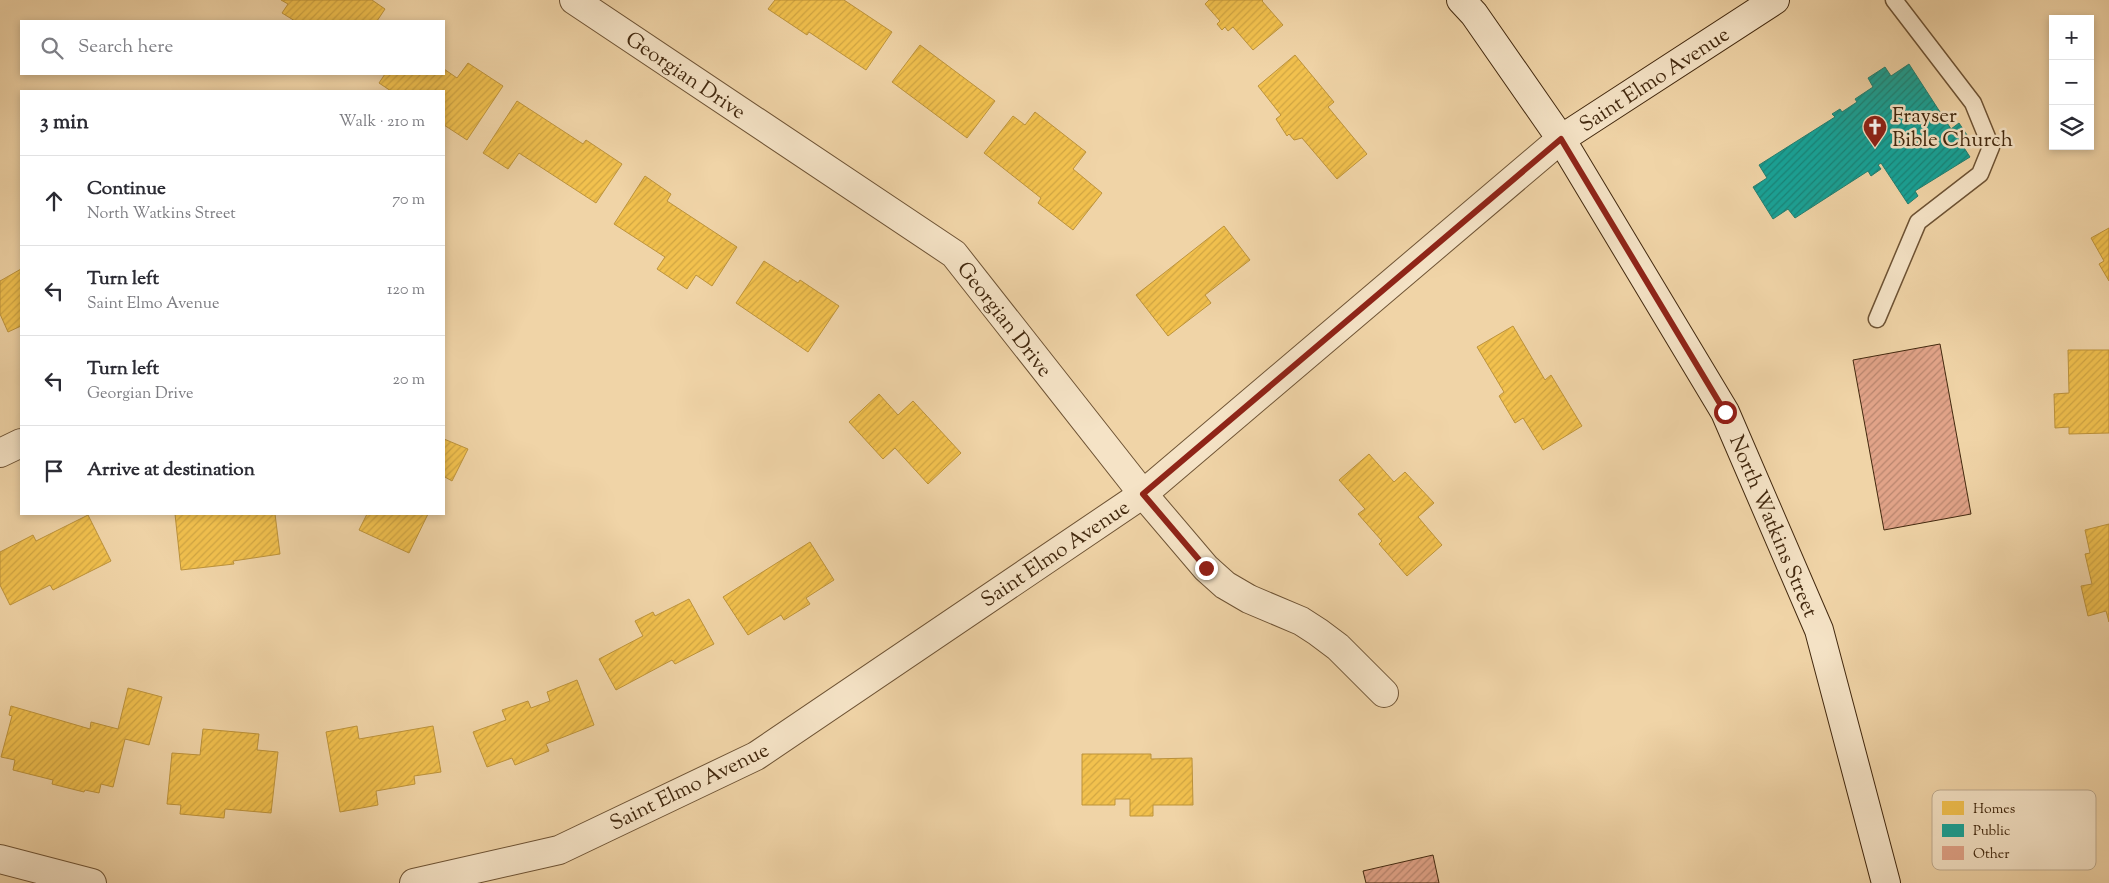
<!DOCTYPE html>
<meta charset="utf-8">
<style>
body{margin:0;font-family:"Sorts Mill Goudy",serif;background:#f2f2f3;color:#2b2b33}
.controls{position:absolute;right:15px;top:15px;display:grid;overflow:hidden;border-radius:0px;box-shadow:0 2px 8px #0003}
.controls button{width:45px;height:45px;display:grid;place-items:center;padding:0;border:0;border-bottom:1px solid #e1e1e2;background:#fff;color:#2b2b33;font:25px sans-serif}
.stop{position:absolute;width:15px;height:15px;margin:-11px;border:4px solid #8f2418;border-radius:50%;background:#fff}
.stop.end{background:#8f2418;border-color:#fff;box-shadow:0 1px 5px #0008}
.list{margin:0;padding:0;list-style:none}
h2{display:flex;justify-content:space-between;align-items:center;height:65px;margin:0;padding:0 20px;font-size:21px}
h2 small{font-size:16px;font-weight:400;color:#7c7c81}
.list li{display:grid;grid-template-columns:32px 1fr auto;gap:15px;align-items:center;box-sizing:border-box;height:90px;padding:0 20px;border-top:1px solid #e1e1e2}
.list b{display:block;font-size:19px;white-space:nowrap}
.list p{margin:0;font-size:16px;white-space:nowrap;color:#7c7c81}
.list em{font-size:16px;font-style:normal;color:#7c7c81}
.icon{flex:none;width:28px;height:28px;fill:none;stroke:currentColor;stroke-width:2;stroke-linecap:round;stroke-linejoin:round}
.map{position:relative;flex:none;width:2109px;height:883px;overflow:hidden}
.search{position:absolute;background:#fff;box-shadow:0 2px 8px #0003;left:20px;top:20px;width:425px;height:55px;display:flex;align-items:center;gap:12px;box-sizing:border-box;padding:0 18px;border-radius:0px;color:#7c7c81;font-size:19px}
.panel{position:absolute;background:#fff;box-shadow:0 2px 8px #0003;left:20px;top:90px;width:425px;height:425px;border-radius:0px}
.map>svg:first-child{display:block}
.homes{fill:url(#homes-hatch);stroke:#bd933b}
.public{fill:url(#public-hatch);stroke:#247e6f}
.building{fill:url(#building-hatch);stroke:#42280e}
.lines{fill:none;stroke-linecap:round;stroke-linejoin:round}
.lane-casing{stroke:#6e5334;stroke-width:19}
.street-casing{stroke:#6e5334;stroke-width:30}
.secondary-casing{stroke:#42280e;stroke-width:30}
.lane{stroke:#f5e3c6;stroke-width:16}
.street{stroke:#f5e3c6;stroke-width:28}
.secondary{stroke:#f5e3c6;stroke-width:28}
.route{stroke:#8f2418;stroke-width:6}
.labels{text-anchor:middle;stroke-width:5;stroke-linejoin:round;paint-order:stroke}
.street-label{font-size:21px;fill:#42280e;stroke:#f5e3c6}
.poi-label{font-size:21px;fill:#42280e;stroke:#f5e3c6;text-anchor:start}
.key{fill:#f5e3c6;stroke:#bfab8f;stroke-width:1}
.key-label{font-size:14px;fill:#42280e}
</style>
<div class="map">
<svg width="2109" height="883" viewBox="0 0 2109 883">
<defs>
<pattern id="homes-hatch" width="6" height="6" patternUnits="userSpaceOnUse" patternTransform="scale(1.25)"><rect width="6" height="6" fill="#f2c14e"/><path d="M-1 1l2-2M0 6l6-6M5 7l2-2" fill="none" stroke="#d1a643"/></pattern>
<pattern id="public-hatch" width="6" height="6" patternUnits="userSpaceOnUse" patternTransform="scale(1.25)"><rect width="6" height="6" fill="#17a398"/><path d="M-1 1l2-2M0 6l6-6M5 7l2-2" fill="none" stroke="#16857a"/></pattern>
<pattern id="building-hatch" width="6" height="6" patternUnits="userSpaceOnUse" patternTransform="scale(1.25)"><rect width="6" height="6" fill="#e1a388"/><path d="M-1 1l2-2M0 6l6-6M5 7l2-2" fill="none" stroke="#b8856e"/></pattern>
</defs>
<rect width="100%" height="100%" fill="#f0d4a7"/>
<filter id="stains"><feTurbulence type="fractalNoise" baseFrequency=".004" numOctaves="4"/><feColorMatrix values="0 0 0 0 .2 0 0 0 0 .09 0 0 0 0 .02 0 0 0 .5 -.17"/></filter>
<radialGradient id="worn" r=".72"><stop offset=".6" stop-color="#630" stop-opacity="0"/><stop offset="1" stop-color="#630" stop-opacity=".3"/></radialGradient>
<g class="homes">
<polygon points="281,0 372,0 385,9 377,21 295,21 282,13 288,4"/>
<polygon points="775,0 844,0 892,32 866,70 809,32 807,35 768,9"/>
<polygon points="1209,0 1263,0 1262,1 1283,25 1253,50 1233,27 1228,31 1225,27 1222,30 1217,24 1220,21 1205,4"/>
<polygon points="920,45 995,101 967,138 892,82"/>
<polygon points="1295,55 1334,102 1328,107 1367,154 1337,179 1302,138 1294,140 1289,134 1287,136 1276,119 1281,115 1258,86"/>
<polygon points="468,63 503,86 467,140 444,125 444,91 391,91 379,83 385,74 444,74 444,69 457,78"/>
<polygon points="517,101 583,144 586,140 622,164 596,203 519,153 508,169 483,153"/>
<polygon points="1035,112 1086,152 1073,169 1102,193 1073,230 1038,203 1041,198 984,153 1013,116 1025,125"/>
<polygon points="645,176 671,194 667,201 737,247 712,286 696,275 687,289 657,269 665,257 614,224"/>
<polygon points="1224,226 1250,260 1205,295 1211,303 1168,336 1136,295"/>
<polygon points="2109,228 2109,281 2099,264 2104,261 2091,238"/>
<polygon points="764,261 798,283 800,280 839,306 808,352 736,303"/>
<polygon points="21,269 21,326 8,332 0,314 0,281"/>
<polygon points="1513,326 1545,380 1551,375 1582,426 1543,450 1523,418 1515,423 1499,396 1504,392 1477,347"/>
<polygon points="2068,350 2109,350 2109,433 2069,434 2069,427 2055,428 2054,394 2069,393"/>
<polygon points="879,394 898,415 913,401 961,453 928,484 895,448 883,459 849,422"/>
<polygon points="444,439 468,449 452,481 445,477 444,480"/>
<polygon points="1369,454 1394,482 1405,472 1434,503 1418,517 1442,545 1407,576 1379,544 1382,541 1358,514 1365,509 1339,480"/>
<polygon points="175,514 275,514 280,554 233,561 234,564 181,570"/>
<polygon points="367,514 428,514 409,553 359,530"/>
<polygon points="88,515 111,561 53,590 50,585 10,605 0,585 0,552 33,535 36,541"/>
<polygon points="2109,524 2109,622 2106,611 2088,616 2081,586 2092,584 2085,554 2090,553 2085,530"/>
<polygon points="810,542 834,580 806,598 810,604 784,620 781,615 748,635 723,597"/>
<polygon points="689,599 714,644 675,664 672,660 616,690 599,659 643,636 635,621 653,612 655,616"/>
<polygon points="577,680 594,725 546,744 549,751 515,765 512,758 487,767 473,732 506,720 502,710 528,701 531,708 550,701 547,692"/>
<polygon points="128,688 162,697 149,745 125,739 113,787 101,784 99,793 85,790 84,792 52,784 53,780 13,770 15,760 1,757 12,716 9,715 11,706 90,729 91,722 118,729"/>
<polygon points="357,726 359,739 433,726 441,772 414,776 415,784 376,791 378,805 340,812 326,732"/>
<polygon points="203,729 259,734 257,750 278,752 271,813 225,809 224,818 180,814 181,805 167,804 172,753 200,755"/>
<polygon points="1082,754 1151,754 1151,759 1192,758 1193,805 1153,805 1153,816 1130,816 1130,799 1115,799 1115,805 1082,805"/>
</g>
<polygon class="public" points="1909,64 1951,129 1959,123 1967,135 1959,140 1970,157 1915,191 1918,196 1908,204 1881,163 1878,165 1881,169 1871,176 1868,171 1795,218 1788,209 1773,219 1753,187 1767,178 1759,165 1835,117 1832,114 1840,109 1842,112 1857,102 1855,99 1873,87 1868,78 1885,67 1891,76"/>
<g class="building">
<polygon points="1940,344 1971,514 1884,530 1853,360"/>
<polygon points="1433,855 1439,883 1366,883 1363,871"/>
</g>
<g class="lines">
<defs>
<polyline id="lane" points="1877,319 1918,222 1980,174 1991,147 1973,103 1894,0"/>
<g id="street">
<polyline points="574,0 954,254 1143,494 1206,568 1225,585 1249,599 1301,621 1318,632 1338,647 1384,693"/>
<polyline points="0,453 21,443"/>
<polyline points="0,859 92,883"/>
<polyline points="414,883 559,850 756,756 1143,494 1561,139"/>
</g>
<g id="secondary">
<polyline points="1461,0 1474,14 1561,139 1725,412 1819,630 1886,883"/>
<polyline points="1561,139 1775,0"/>
</g>
</defs>
<use href="#lane" class="lane-casing"/>
<use href="#street" class="street-casing"/>
<use href="#secondary" class="secondary-casing"/>
<use href="#lane" class="lane"/>
<use href="#street" class="street"/>
<use href="#secondary" class="secondary"/>
</g>
<g class="lines">
<polyline class="route" points="1206,568 1143,494 1561,139 1725,412"/>
</g>
<defs>
<symbol id="church-pin" viewBox="-11 -11 22 30"><path d="M0 17L-7.5 6A9.5 9.5 0 1 1 7.5 6Z" fill="#8f2418" stroke="#f5e3c6"/><path d="M-1.2-6h2.4v3.5h3.3v2.4h-3.3V6h-2.4V-.1h-3.3v-2.4h3.3Z" fill="#fff"/></symbol>
</defs>
<g fill-rule="evenodd">
<use href="#church-pin" x="1861" y="113" width="28" height="38"/>
</g>
<g class="labels">
<g class="street-label">
<text transform="translate(686 75) rotate(34)" y="7">Georgian Drive</text>
<text transform="translate(1654 79) rotate(-33)" y="7">Saint Elmo Avenue</text>
<text transform="translate(1005 319) rotate(52)" y="7">Georgian Drive</text>
<text transform="translate(1774 526) rotate(67)" y="7">North Watkins Street</text>
<text transform="translate(1055 553) rotate(-34)" y="7">Saint Elmo Avenue</text>
<text transform="translate(689 786) rotate(-26)" y="7">Saint Elmo Avenue</text>
</g>
<g class="poi-label">
<text x="1892" y="122">Frayser<tspan x="1892" dy="24">Bible Church</tspan></text>
</g>
</g>
<rect x="1932" y="790" width="164" height="80" rx="8" class="key"/>
<rect x="1942" y="801" width="22" height="14" fill="#f2c14e"/>
<rect x="1942" y="824" width="22" height="13" fill="#17a398"/>
<rect x="1942" y="846" width="22" height="14" fill="#e1a388"/>
<g class="key-label">
<text x="1973" y="813">Homes</text>
<text x="1973" y="835">Public</text>
<text x="1973" y="858">Other</text>
</g>
<rect width="100%" height="100%" filter="url(#stains)"/>
<rect width="100%" height="100%" fill="url(#worn)"/>
</svg>
<div class="controls">
<button>+</button>
<button>−</button>
<button><svg class="icon" aria-label="layers" viewBox="0 0 24 24"><path d="M12 4l9 5-9 5-9-5zM3 14l9 5 9-5"/></svg></button>
</div>
<div class="stop" style="left:1725px;top:412px"></div>
<div class="stop end" style="left:1206px;top:568px"></div>
<div class="search"><svg class="icon" aria-label="search" viewBox="0 0 24 24"><circle cx="10" cy="10" r="6"/><path d="M15 15l6 6"/></svg>Search here</div>
<section class="panel">
<h2>3 min<small>Walk · 210 m</small></h2>
<ul class="list">
<li><svg class="icon" aria-label="ahead" viewBox="0 0 24 24"><path d="M12 20V5M6 11l6-6 6 6"/></svg><div><b>Continue</b><p>North Watkins Street</p></div><em>70 m</em></li>
<li><svg class="icon" aria-label="left" viewBox="0 0 24 24"><path d="M17 20v-9H6M10 6l-5 5 5 5"/></svg><div><b>Turn left</b><p>Saint Elmo Avenue</p></div><em>120 m</em></li>
<li><svg class="icon" aria-label="left" viewBox="0 0 24 24"><path d="M17 20v-9H6M10 6l-5 5 5 5"/></svg><div><b>Turn left</b><p>Georgian Drive</p></div><em>20 m</em></li>
<li><svg class="icon" aria-label="arrive" viewBox="0 0 24 24"><path d="M6 21V4h12l-3 4 3 4H6"/></svg><div><b>Arrive at destination</b></div></li>
</ul>
</section>
</div>
